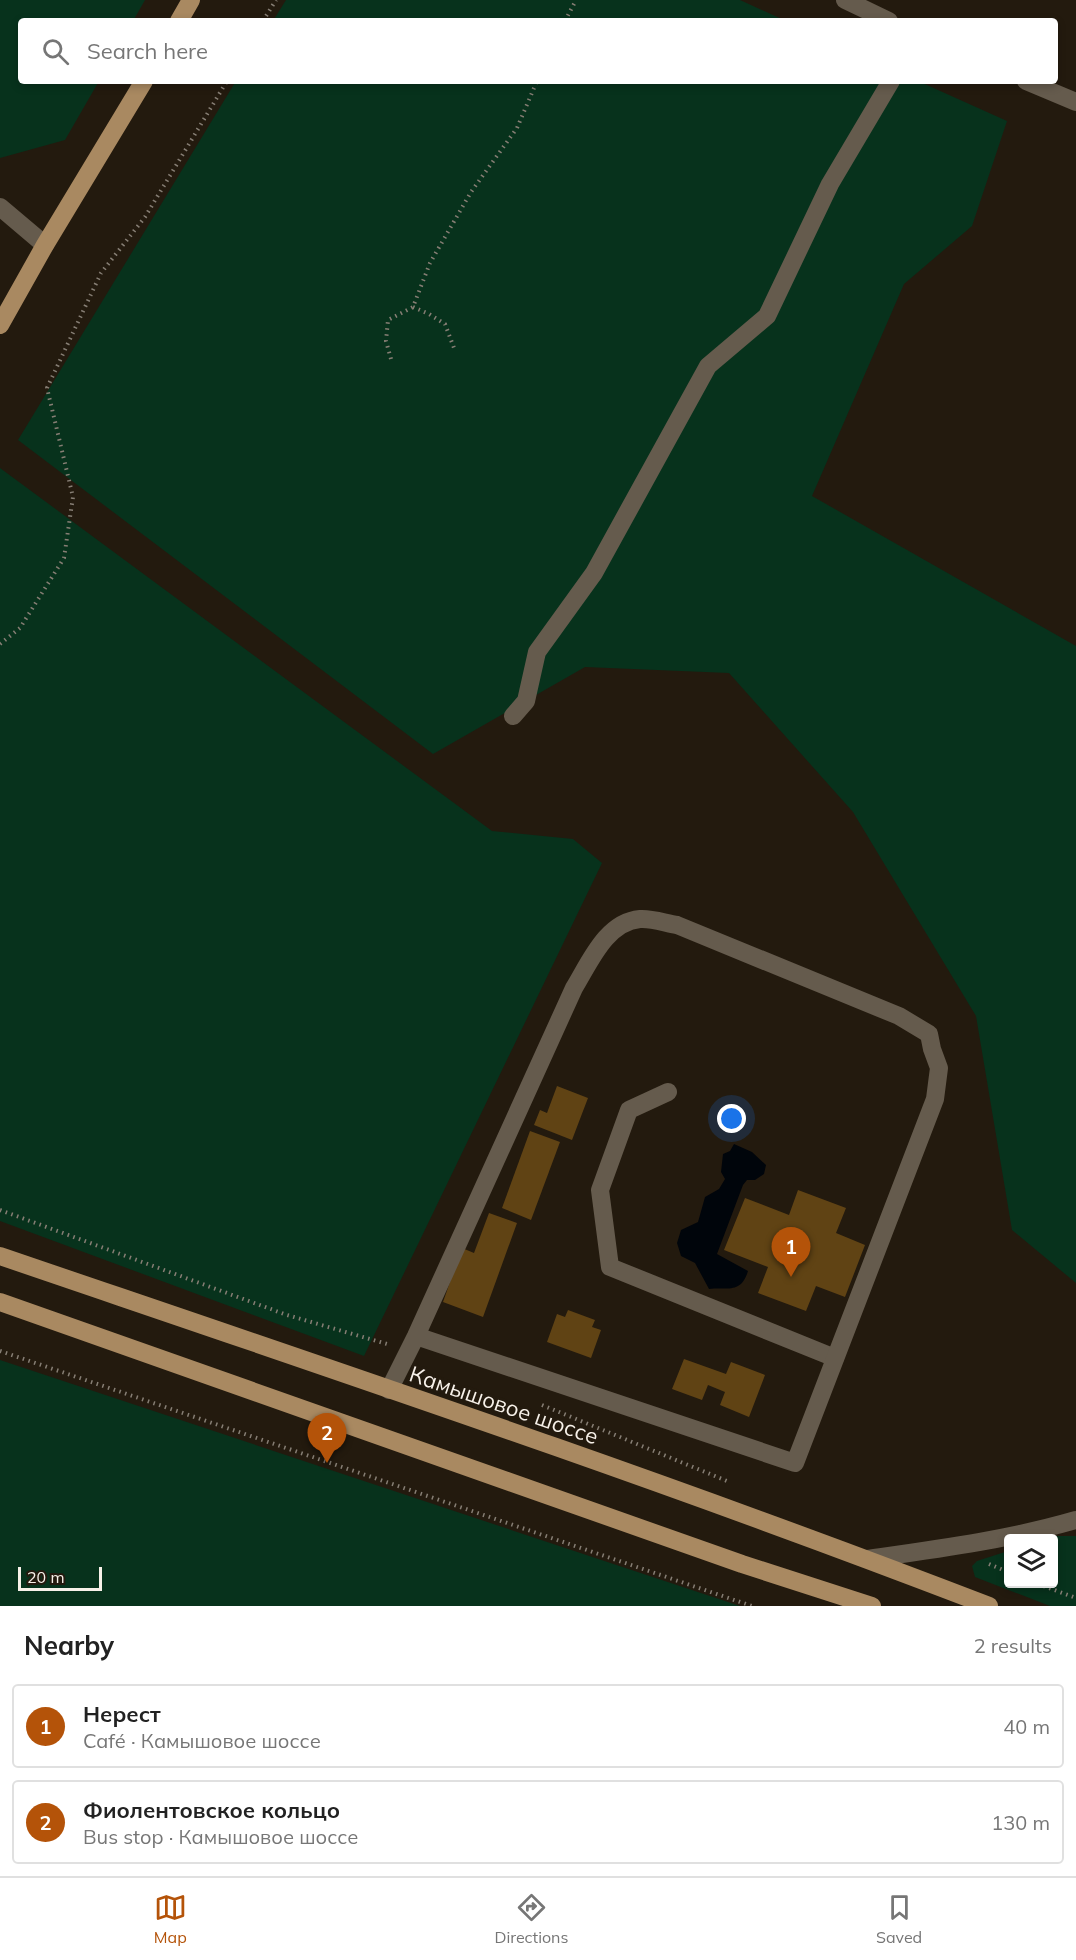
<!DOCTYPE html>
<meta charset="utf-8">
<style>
body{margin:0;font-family:Mulish,sans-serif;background:#f6f6f6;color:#222}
.controls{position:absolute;right:18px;bottom:18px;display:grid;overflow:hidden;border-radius:6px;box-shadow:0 3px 9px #0003}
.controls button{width:54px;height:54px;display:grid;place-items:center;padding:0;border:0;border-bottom:2px solid #e0e0e0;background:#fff;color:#222;font:30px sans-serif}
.scale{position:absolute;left:18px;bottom:15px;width:84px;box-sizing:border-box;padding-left:6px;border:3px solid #f7f1e9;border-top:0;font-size:16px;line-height:21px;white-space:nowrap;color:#f7f1e9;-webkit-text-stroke:4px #231a0e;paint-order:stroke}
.you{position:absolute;left:732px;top:1119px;width:21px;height:21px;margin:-15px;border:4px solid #fff;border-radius:50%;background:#1a73e8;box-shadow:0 0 0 9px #1a73e833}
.badge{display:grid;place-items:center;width:39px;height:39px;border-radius:50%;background:#b45309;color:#fff;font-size:20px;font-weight:700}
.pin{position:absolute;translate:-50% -50px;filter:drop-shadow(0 2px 3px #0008)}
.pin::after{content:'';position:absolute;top:32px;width:21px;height:18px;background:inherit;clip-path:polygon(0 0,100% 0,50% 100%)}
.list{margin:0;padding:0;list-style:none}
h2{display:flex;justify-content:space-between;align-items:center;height:78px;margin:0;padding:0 24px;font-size:26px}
h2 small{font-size:20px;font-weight:400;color:#767676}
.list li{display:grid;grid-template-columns:39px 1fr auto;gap:18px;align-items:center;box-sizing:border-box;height:84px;margin:0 12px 12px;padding:0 12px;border:2px solid #e0e0e0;border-radius:6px}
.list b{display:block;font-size:22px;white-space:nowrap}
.list p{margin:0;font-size:20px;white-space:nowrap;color:#767676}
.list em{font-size:20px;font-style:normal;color:#767676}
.icon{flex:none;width:33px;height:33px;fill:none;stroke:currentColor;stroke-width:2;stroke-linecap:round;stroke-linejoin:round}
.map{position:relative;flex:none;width:1076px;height:1606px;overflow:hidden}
.search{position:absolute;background:#fff;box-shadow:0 3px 9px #0003;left:18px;right:18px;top:18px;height:66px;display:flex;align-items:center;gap:15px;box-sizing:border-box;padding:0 21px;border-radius:6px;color:#767676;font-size:22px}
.sheet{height:270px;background:#fff}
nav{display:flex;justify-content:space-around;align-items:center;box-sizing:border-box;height:84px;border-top:2px solid #e0e0e0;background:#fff;font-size:16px;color:#767676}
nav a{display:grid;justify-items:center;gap:3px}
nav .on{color:#b45309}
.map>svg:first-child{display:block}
.green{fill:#07321c}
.water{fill:#00050b}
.building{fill:#604314}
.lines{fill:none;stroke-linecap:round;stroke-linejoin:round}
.path{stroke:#867e74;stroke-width:4;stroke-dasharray:1.5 4.5;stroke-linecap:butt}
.minor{stroke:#655b4d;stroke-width:18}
.major{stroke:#a98961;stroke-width:18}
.labels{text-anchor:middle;stroke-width:6;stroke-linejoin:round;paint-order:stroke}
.street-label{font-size:22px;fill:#f7f1e9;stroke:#231a0e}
</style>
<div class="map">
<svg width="1076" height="1606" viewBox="0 0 1076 1606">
<rect width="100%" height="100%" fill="#231a0e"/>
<g class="green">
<polygon points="0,0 145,0 133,21 21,21 21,81 99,81 65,140 0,158"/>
<polygon points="286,0 740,0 786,21 273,21"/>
<polygon points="236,81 918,81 1007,121 972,226 904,284 812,496 1076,646 1076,1283 1012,1230 976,1016 853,812 729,673 585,667 433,754 18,440"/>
<polygon points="0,468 492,831 573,839 602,863 364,1356 0,1221"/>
<polygon points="0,1360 740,1606 0,1606"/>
<polygon points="1057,1536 1076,1536 1076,1606 1050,1606 975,1577 972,1566 977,1561 1008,1551 1008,1584 1054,1584 1054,1538 1050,1538"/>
</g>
<path class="water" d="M734,1144L752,1152L766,1165L764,1174L755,1180H747L743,1185L717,1254L748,1271C741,1294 728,1287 709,1289L695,1263L681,1256L677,1243L681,1230L698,1222L705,1197L719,1189L725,1179L721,1172L723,1154L730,1151Z"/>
<g class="building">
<polygon points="557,1086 588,1098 572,1140 534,1125 540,1110 547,1113"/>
<polygon points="530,1131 560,1142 531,1220 502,1208"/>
<polygon points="798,1190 846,1208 836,1233 865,1245 845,1297 816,1286 806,1311 758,1293 768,1267 724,1250 745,1198 789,1215"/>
<polygon points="489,1213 517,1223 483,1317 443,1302 462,1248 474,1253"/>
<polygon points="568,1310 595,1320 592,1327 601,1330 591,1358 547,1342 557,1314 565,1317"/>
<polygon points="684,1359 726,1374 731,1362 765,1375 749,1417 720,1405 725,1392 708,1385 702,1400 672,1389"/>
</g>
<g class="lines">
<g class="path">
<polyline points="263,21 276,0"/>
<polyline points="565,21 576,0"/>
<polyline points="413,307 429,314 445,324 454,348"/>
<polyline points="391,359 386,341 388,320 413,307 430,263 471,192 517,128 537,81"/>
<polyline points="0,644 20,628 64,558 73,497 47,388 101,273 145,217 227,81"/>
<polyline points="0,1210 287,1315 387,1344"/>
<polyline points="0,1351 752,1606"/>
<polyline points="542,1405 727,1481"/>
<polyline points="989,1564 1008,1572"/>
<polyline points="1038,1584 1076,1598"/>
</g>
<g class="minor">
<polyline points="845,0 889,21"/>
<polyline points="1026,81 1076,102"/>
<polyline points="0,207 45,245"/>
<polyline points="513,716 526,701 537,652 594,573 708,366 767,316 830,184 891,81"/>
<polyline points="668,1092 629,1110 600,1190 610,1267 835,1358"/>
<path d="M389,1390L416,1336L574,988C590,962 606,922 640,919C651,918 665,923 677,925L899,1016L929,1034L932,1049L939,1068L935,1099L795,1463L416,1336"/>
<path d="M867,1559C938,1549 1007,1540 1076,1520"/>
</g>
<g class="major">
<polyline points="179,21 191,0"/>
<polyline points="0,325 45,245 144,81"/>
<path d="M0,1256C331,1369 663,1480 989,1606"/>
<polyline points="0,1302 742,1564 872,1606"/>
</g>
</g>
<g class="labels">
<g class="street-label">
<text transform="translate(504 1405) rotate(19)" y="8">Камышовое шоссе</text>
</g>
</g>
</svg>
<div class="controls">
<button><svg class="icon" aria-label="layers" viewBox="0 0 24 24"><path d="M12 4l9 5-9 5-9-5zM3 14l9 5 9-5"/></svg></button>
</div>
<div class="scale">20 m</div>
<div class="you"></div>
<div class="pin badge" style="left:791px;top:1277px">1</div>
<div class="pin badge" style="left:327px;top:1463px">2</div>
<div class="search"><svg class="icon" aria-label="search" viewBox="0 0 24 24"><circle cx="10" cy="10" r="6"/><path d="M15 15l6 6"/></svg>Search here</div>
</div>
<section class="sheet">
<h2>Nearby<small>2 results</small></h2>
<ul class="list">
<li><span class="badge">1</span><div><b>Нерест</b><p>Café · Камышовое шоссе</p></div><em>40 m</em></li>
<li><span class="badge">2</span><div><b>Фиолентовское кольцо</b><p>Bus stop · Камышовое шоссе</p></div><em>130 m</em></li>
</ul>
</section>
<nav>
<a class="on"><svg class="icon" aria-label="map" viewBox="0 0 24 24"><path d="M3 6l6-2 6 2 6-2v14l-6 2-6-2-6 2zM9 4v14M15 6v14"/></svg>Map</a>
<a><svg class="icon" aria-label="directions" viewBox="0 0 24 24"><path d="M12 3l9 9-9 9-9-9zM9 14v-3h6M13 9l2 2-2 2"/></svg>Directions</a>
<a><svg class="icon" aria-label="saved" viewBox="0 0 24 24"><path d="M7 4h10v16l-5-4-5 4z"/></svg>Saved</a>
</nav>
